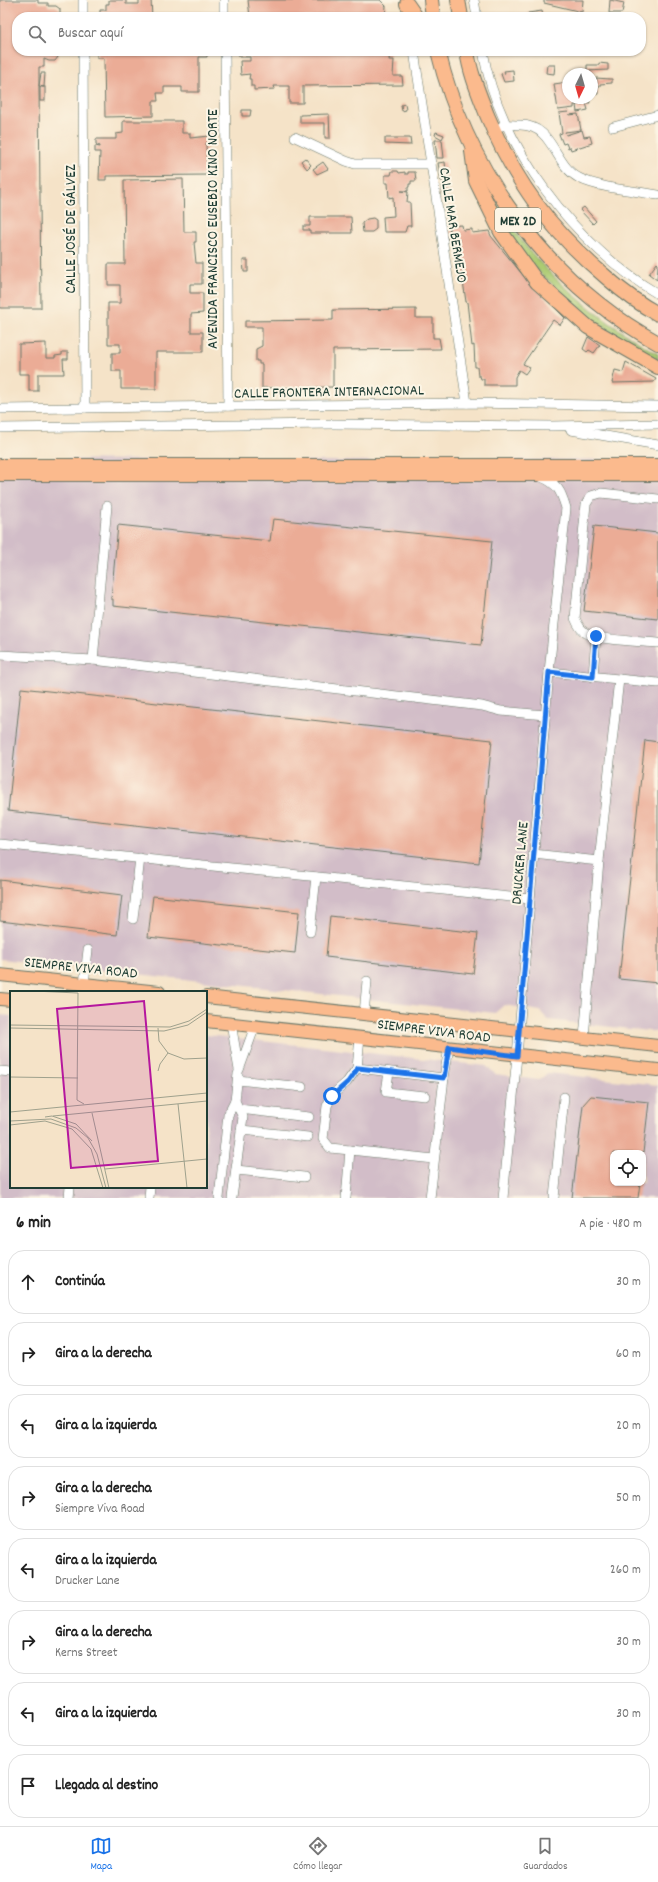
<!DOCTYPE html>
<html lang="es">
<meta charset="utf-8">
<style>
body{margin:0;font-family:Dekko,sans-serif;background:#f6f6f6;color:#222}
.controls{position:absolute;right:12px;bottom:12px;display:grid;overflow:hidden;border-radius:8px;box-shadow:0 1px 3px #0004}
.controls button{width:36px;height:36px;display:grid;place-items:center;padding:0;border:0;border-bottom:1px solid #e0e0e0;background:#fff;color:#222;font:20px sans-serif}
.compass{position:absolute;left:562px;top:68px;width:36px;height:36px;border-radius:50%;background:#fff;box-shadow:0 1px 3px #0004;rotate:185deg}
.stop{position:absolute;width:12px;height:12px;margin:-9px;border:3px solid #1a73e8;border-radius:50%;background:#fff}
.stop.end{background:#1a73e8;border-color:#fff;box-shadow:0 1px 4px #0008}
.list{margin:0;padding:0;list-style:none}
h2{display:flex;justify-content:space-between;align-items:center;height:52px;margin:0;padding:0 16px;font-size:17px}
h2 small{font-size:13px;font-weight:400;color:#767676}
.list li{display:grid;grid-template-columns:26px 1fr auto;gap:12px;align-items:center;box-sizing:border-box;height:64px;margin:0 8px 8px;padding:0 8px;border:1px solid #e0e0e0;border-radius:16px}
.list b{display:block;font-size:15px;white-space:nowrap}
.list p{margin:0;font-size:13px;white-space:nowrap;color:#767676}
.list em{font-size:13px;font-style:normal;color:#767676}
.icon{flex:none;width:22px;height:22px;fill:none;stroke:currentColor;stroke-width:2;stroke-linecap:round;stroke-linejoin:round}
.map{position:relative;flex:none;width:658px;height:1198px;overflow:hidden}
.search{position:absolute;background:#fff;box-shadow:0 1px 3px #0004;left:12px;right:12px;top:12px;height:44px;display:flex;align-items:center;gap:10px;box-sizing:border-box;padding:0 14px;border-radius:16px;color:#767676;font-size:15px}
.sheet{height:628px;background:#fff}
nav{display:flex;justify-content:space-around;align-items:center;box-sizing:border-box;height:56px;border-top:1px solid #e0e0e0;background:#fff;font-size:11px;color:#767676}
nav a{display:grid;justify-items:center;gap:2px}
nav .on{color:#1a73e8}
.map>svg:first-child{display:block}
.industrial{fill:#d2bdc8;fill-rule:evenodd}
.green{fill:#accb72;stroke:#668453}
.building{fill:#ebac96}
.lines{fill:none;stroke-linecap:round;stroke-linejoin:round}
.minor-casing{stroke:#6a7768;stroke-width:10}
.major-casing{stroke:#6a7768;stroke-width:14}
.highway-casing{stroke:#6a7768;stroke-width:16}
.minor{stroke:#fff;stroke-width:9}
.major{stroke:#fbba8d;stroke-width:12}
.highway{stroke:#fbba8d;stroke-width:14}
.route{stroke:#1a73e8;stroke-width:5}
.labels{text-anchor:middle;stroke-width:4;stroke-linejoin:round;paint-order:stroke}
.shield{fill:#fcf5e5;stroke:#617469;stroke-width:1}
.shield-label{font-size:14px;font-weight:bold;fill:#1f3d34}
.street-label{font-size:15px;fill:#1f3d34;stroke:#fcf5e5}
.inset-road{fill:none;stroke:#9fa18d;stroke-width:1}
.view{fill:#b5179e;fill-opacity:0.15;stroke:#b5179e;stroke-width:2}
.inset-edge{fill:none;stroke:#1f3d34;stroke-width:2}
</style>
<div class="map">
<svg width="658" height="1198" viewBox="0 0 658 1198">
<rect width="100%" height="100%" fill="#fcf5e5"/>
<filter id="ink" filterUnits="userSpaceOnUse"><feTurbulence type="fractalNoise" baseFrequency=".025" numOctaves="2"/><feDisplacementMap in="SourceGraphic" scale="8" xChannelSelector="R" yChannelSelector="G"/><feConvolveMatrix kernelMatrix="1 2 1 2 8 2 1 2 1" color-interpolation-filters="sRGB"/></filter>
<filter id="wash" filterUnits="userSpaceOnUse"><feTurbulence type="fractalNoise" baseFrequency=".012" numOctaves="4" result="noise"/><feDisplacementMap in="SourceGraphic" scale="16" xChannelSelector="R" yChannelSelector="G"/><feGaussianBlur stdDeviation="0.9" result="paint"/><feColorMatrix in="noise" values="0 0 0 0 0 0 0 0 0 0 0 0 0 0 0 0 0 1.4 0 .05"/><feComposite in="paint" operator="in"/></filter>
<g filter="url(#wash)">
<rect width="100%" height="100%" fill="#f5e3c8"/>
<g class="industrial">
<polygon points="0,459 337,461 658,459 658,1032 548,1020 540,1011 504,1005 495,1013 0,959"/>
<path d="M0,1015L11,1016V1187H206V1035L486,1066L495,1074L538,1080L549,1073L658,1085V1198H0ZM613,1153H643V1183H613Z"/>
</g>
<path class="green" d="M479,174C491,195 504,217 518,236C554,284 607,325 658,354V360L598,324L542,275L523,256L511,239Z"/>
<g id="blocks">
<g class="building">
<polygon points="0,0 38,0 38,3 48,3 48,6 56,6 60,9 60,17 17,17 17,51 58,52 58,57 55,61 49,61 44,59 44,67 39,67 39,86 41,73 45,73 44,87 39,86 41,308 0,308"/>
<polygon points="109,0 126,0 126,4 139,4 139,0 151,0 152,17 100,17 100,10 106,10 106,4 109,4"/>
<polygon points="248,0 380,0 386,6 385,17 250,17"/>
<polygon points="544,0 583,0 582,12 544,3"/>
<polygon points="610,0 624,3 622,13 609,13"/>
<polygon points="542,11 543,17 529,17 528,13"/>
<polygon points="97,51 207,51 207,57 199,57 199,92 182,92 182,87 164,87 164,93 157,93 158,101 153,101 153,116 105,117 104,58 97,58"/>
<polygon points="239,51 390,51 389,60 394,60 393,76 402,76 403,85 303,86 303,103 289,103 289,86 274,86 275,89 254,90 254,86 251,86 251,79 249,79 250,74 241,75 240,61 250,61 250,57 239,57"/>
<polygon points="599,63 608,64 608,70 587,71 587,65 599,65"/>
<polygon points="547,65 555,65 554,74 546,73"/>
<polygon points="513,70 514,81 504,82 501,74 505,73 504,71"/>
<polygon points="596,78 610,79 612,79 612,83 600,84 600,86 597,86 598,94 592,95 592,80 595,80 597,84"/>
<polygon points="568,82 568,98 576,98 577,104 574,105 574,108 558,110 554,84"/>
<rect x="40" y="87" width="5" height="14"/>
<polygon points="582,98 589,98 590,103 586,103 588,110 577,112 576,105 583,104"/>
<polygon points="405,104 406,110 402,111 401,105"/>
<polygon points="242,110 251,110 250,116 242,116"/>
<polygon points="568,112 569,115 578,114 581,130 565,132 566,135 582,130 584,137 590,136 592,143 571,150 570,147 568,148 566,143 563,144 559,134 562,133 559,113"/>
<polygon points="329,114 330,138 325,138 325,123 300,123 300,115"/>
<polygon points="123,121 182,121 182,133 190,133 190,138 210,136 210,142 207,142 206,144 207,175 106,176 106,180 99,180 100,152 95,152 95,146 100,147 100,146 96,144 96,139 116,139 116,134 123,133"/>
<polygon points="436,132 444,135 442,139 435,135"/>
<polygon points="385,138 410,138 411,145 385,144"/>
<polygon points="435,140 442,140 444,158 437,158"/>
<polygon points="305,158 311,165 307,169 301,161"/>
<polygon points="323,162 328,169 317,174 313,169"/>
<polygon points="445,162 447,180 441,181 438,163"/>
<polygon points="392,171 398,171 399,173 405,172 405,174 408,174 408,172 415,172 416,181 411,181 411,184 409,184 409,187 408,187 408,191 401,191 408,192 407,202 410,202 411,226 407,226 405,232 384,232 383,217 394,216 393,197 389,198 388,183 385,183 385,175 391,175"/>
<polygon points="183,179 184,232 196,232 196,242 194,242 196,263 202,263 202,284 190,284 190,293 203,293 203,313 191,314 191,332 203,332 203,352 156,352 156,389 121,389 121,371 112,371 112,353 120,353 120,344 108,344 108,303 120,303 120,285 108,285 108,264 125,264 124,180"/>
<polygon points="442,185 446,185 447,194 443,194"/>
<polygon points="584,207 596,221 593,224 580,210"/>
<polygon points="310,217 351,217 352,233 310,233 310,230 303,230 303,226 310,226"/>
<polygon points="373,218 376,220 376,229 372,232 363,232 362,223 367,219"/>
<polygon points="462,225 463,230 472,229 472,233 489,231 491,236 526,279 565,318 560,325 553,320 523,364 530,367 525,374 519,370 515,377 515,385 484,385 484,379 481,379 480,376 478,376 477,367 475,367 474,345 472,346 467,302 466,302 463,281 459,239 448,240 448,236 450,235 449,226"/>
<polygon points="243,260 248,260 248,272 244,272"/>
<polygon points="657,263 658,264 657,280 649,274"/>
<polygon points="416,309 416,318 433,318 433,338 439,338 441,349 333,350 333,387 262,388 262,364 259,364 259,361 256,361 256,349 262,346 262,327 245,327 245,321 333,320 333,310"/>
<polygon points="588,337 600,345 594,353 589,350 587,352 583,349"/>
<polygon points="46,343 46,358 55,358 55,356 62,355 62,352 68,352 68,359 63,359 64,374 38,374 38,391 29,391 29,374 19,374 19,344"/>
<polygon points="626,362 656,379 654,382 612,383 615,370 623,372"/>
<polygon points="273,519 492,541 481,645 113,606 113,599 111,599 118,525 270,541"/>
<polygon points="594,526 658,533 658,619 584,611"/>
<polygon points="21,688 492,740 479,863 8,811"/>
<polygon points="645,740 658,742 658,983 619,979"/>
<polygon points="0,880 122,895 117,935 0,921"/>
<polygon points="153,896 299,912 295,953 148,937"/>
<polygon points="330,916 478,933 473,974 326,957"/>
<polygon points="591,1096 649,1102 643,1153 613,1153 613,1183 640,1183 638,1198 572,1198 583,1105"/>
</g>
</g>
</g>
<g filter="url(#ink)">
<use href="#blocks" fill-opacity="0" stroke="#6a7768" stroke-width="1"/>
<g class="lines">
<defs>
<g id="minor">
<polyline points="83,0 83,17"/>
<polyline points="224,0 224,17"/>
<polyline points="474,0 477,17"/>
<polyline points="83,51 85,408"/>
<polyline points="225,51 228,406"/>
<polyline points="414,51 467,403"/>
<path d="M483,51C498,145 576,247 658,294"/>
<path d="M502,126C508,124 514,125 520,125C554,125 553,164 579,178C598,188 636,191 658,195"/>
<polyline points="613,127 658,115"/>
<polyline points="295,137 346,161 355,164 431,164"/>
<polyline points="0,409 467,403 658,406"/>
<polyline points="0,428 334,424 552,426 658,424"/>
<polyline points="571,430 658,445"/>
<path d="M658,499L601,493L591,496L586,504L575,618C577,623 580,630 586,633C600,641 640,641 658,643"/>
<polyline points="0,655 93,660 482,706 501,711 545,715"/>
<polyline points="93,660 107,506"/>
<polyline points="549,672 658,683"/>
<polyline points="593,677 596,636"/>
<polyline points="0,844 530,899"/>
<polyline points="533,854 599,861 619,679"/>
<polyline points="133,919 140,858"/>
<polyline points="310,932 316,877"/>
<polyline points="84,984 88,950"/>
<polyline points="364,1014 367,981"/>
<polyline points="231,1023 239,1070 255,1026"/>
<polyline points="360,1037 357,1068 444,1078 449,1047"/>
<polyline points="584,1038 599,861"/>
<polyline points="0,1071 11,1072"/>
<polyline points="389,1072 386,1092 425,1096"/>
<polyline points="238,1080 302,1087"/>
<polyline points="235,1101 238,1074"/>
<polyline points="239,1109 309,1117"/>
<polyline points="241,1130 308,1137"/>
<polyline points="350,1150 330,1148 323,1139 327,1106 332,1095 347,1082 357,1068"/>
<polyline points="236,1170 304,1177"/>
<polyline points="69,1198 70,1187"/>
<polyline points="149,1198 150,1187"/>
<polyline points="219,1198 228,1115 235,1101 243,1117 232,1198"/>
<polyline points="346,1198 350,1150 434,1159"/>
<polyline points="430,1198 444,1078"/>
<path d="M503,1198L517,1056L549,672L566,508C561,491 558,484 541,477"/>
<polyline points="554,1198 564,1097"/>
</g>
<g id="major">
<polyline points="0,465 658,465"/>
<polyline points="0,475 658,475"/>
<polyline points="0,975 159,992"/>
<polyline points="206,997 658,1046"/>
<polyline points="0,999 11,1000"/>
<polyline points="206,1021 658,1070"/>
</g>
<g id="highway">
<polyline points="431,0 433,17"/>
<polyline points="458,0 461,17"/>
<polyline points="407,4 416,17"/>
<path d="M438,51C467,172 548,283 658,343"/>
<path d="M467,51C470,73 479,94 487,115C515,182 550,230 606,277C622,291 639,304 658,314"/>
<polyline points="472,151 476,181 501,232 537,282 588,327 658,367"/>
</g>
</defs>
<use href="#minor" class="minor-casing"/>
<use href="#major" class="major-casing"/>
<use href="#highway" class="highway-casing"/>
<use href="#minor" class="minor"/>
<use href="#major" class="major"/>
<use href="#highway" class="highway"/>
</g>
</g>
<g class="lines" filter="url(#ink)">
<polyline class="route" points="332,1096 348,1082 358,1068 444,1078 449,1047 517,1056 549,672 593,677 596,636"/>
</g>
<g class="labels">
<rect class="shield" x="495" y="208" width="46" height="24" rx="3"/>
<g class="shield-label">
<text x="518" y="225">MEX 2D</text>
</g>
<g class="street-label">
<text transform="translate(454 225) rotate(81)" y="5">CALLE MAR BERMEJO</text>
<text transform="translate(70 229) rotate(-90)" y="5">CALLE JOSÉ DE GÁLVEZ</text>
<text transform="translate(212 229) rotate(-90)" y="5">AVENIDA FRANCISCO EUSEBIO KINO NORTE</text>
<text transform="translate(329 391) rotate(-1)" y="5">CALLE FRONTERA INTERNACIONAL</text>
<text transform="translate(519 863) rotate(-85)" y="5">DRUCKER LANE</text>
<text transform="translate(81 967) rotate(6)" y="5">SIEMPRE VIVA ROAD</text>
<text transform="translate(434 1030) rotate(7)" y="5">SIEMPRE VIVA ROAD</text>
</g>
</g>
<g transform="translate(10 991)">
<rect width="197" height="197" fill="#f5e3c8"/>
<path class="inset-road" d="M23,0L68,2L67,109L74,113M0,34L160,36L179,30L197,18M0,37L154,40L178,34L197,21M148,37L149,50L158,62L174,68L197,67M148,80L150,73L158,62M0,86L68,87M168,113L177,197M0,121L197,102M82,122L99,197M43,125L197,110M35,126L42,125L66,133L82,150M0,130L41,128L66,137L78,147L87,163L96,197M0,134L35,130L62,138L81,158L93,197M95,178L197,168"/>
<path class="view" d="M134,10L148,170L61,177L47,18Z"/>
<rect width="197" height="197" class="inset-edge"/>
</g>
</svg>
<div class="controls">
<button><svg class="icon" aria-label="locate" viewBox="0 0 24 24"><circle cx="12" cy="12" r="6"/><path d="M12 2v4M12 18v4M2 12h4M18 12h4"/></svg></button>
</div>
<svg class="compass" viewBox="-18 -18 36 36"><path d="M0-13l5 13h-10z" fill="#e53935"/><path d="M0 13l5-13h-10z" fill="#767676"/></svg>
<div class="stop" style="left:332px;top:1096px"></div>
<div class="stop end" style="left:596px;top:636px"></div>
<div class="search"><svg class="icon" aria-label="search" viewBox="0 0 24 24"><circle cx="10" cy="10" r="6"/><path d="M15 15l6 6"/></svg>Buscar aquí</div>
</div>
<section class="sheet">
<h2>6 min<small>A pie · 480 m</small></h2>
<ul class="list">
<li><svg class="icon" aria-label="ahead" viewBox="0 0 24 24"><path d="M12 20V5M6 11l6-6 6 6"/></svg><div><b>Continúa</b></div><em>30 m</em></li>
<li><svg class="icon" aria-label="right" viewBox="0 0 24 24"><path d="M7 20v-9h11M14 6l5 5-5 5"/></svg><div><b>Gira a la derecha</b></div><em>60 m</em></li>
<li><svg class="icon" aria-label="left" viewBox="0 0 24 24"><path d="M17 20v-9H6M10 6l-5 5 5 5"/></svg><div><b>Gira a la izquierda</b></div><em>20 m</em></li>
<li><svg class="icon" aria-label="right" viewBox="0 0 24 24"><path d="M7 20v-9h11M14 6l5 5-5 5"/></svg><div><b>Gira a la derecha</b><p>Siempre Viva Road</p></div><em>50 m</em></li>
<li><svg class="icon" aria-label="left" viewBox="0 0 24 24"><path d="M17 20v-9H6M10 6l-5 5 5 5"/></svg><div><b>Gira a la izquierda</b><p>Drucker Lane</p></div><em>260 m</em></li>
<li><svg class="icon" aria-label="right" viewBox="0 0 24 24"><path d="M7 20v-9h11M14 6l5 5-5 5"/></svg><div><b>Gira a la derecha</b><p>Kerns Street</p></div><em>30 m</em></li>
<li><svg class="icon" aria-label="left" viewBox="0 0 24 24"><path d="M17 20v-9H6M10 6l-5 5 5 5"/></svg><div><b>Gira a la izquierda</b></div><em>30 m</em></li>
<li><svg class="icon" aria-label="arrive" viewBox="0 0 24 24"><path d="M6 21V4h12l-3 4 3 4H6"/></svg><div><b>Llegada al destino</b></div></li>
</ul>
</section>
<nav>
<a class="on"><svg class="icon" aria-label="map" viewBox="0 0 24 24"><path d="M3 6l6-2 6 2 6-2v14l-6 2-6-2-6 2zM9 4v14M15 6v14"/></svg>Mapa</a>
<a><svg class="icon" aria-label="directions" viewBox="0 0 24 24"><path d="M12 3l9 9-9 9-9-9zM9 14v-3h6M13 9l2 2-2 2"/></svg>Cómo llegar</a>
<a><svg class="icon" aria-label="saved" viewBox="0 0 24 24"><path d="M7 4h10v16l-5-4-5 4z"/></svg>Guardados</a>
</nav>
